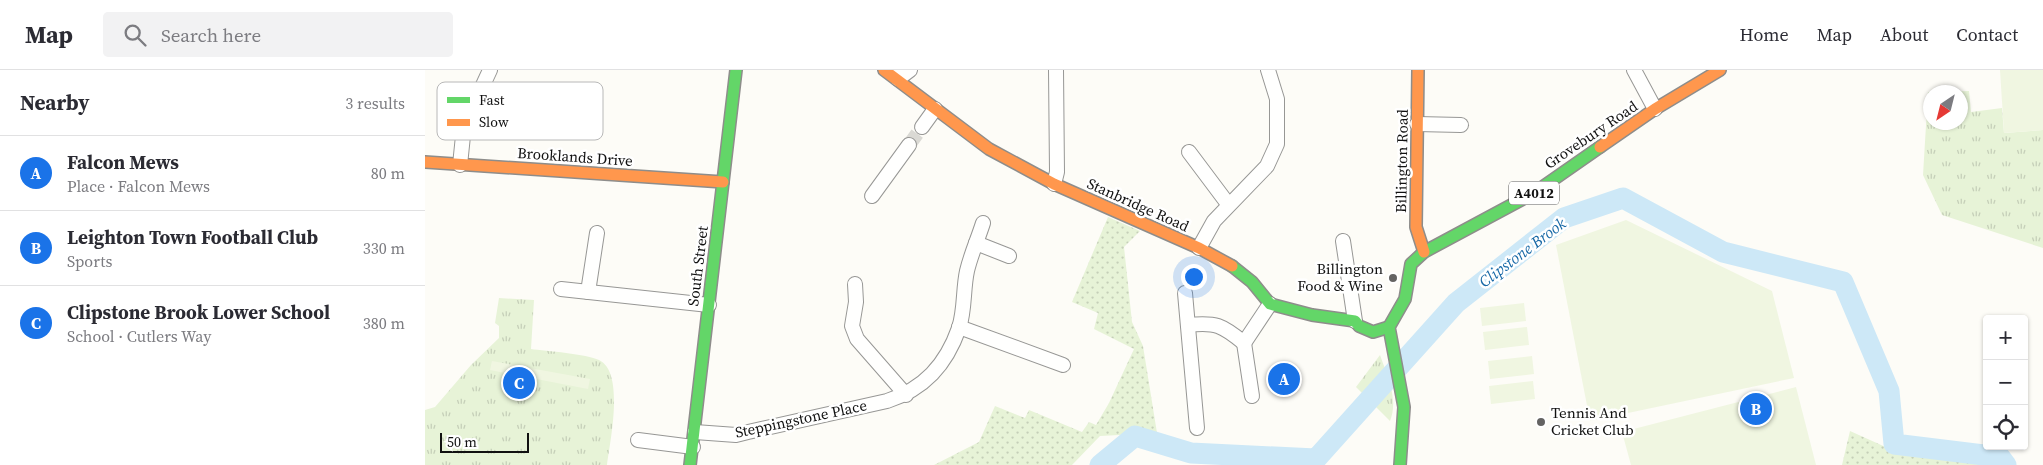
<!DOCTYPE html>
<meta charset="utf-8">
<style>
body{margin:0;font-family:"Source Serif 4",serif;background:#f2f2f3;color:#2b2b33}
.controls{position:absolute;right:15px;bottom:15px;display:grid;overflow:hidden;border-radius:5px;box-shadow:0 1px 4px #0004}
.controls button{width:45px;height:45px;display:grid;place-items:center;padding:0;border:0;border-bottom:1px solid #e1e1e2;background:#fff;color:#2b2b33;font:25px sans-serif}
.compass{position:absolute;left:1498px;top:15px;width:45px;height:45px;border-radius:50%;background:#fff;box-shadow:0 1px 4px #0004;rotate:215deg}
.scale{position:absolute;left:15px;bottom:12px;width:89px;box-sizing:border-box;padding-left:5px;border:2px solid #111;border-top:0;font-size:14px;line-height:18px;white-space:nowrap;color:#111;-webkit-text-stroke:4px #fff;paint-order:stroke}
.you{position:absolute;left:768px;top:206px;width:18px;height:18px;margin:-12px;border:4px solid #fff;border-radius:50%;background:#1a73e8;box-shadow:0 0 0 8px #1a73e833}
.badge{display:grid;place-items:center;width:32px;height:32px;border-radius:50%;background:#1a73e8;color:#fff;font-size:16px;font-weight:700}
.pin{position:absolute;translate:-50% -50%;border:2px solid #fff;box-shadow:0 1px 5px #0006}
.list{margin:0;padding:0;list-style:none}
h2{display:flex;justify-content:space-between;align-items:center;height:65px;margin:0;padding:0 20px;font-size:21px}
h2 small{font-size:16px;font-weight:400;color:#7c7c81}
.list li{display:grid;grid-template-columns:32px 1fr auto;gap:15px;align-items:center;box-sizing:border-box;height:75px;padding:0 20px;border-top:1px solid #e1e1e2}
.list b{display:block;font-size:19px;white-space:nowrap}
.list p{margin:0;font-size:16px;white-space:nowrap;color:#7c7c81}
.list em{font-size:16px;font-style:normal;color:#7c7c81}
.icon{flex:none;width:28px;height:28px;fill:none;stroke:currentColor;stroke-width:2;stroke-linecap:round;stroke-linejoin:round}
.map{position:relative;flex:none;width:1618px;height:395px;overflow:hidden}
header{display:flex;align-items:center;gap:30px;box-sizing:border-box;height:70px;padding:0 25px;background:#fff;border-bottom:1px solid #e1e1e2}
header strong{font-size:24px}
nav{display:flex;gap:28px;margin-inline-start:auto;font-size:18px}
.search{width:350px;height:45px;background:#f2f2f3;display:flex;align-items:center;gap:12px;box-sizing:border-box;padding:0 18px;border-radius:5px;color:#7c7c81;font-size:19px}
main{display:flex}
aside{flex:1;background:#fff}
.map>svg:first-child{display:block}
.grass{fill:url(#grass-tufts);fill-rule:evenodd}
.park{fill:url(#park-dots)}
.pitch{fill:#f0f6e1}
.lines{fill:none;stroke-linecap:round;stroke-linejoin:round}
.river{stroke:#cde8f7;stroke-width:21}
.street-tunnel{stroke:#dad9d4;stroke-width:14;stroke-dasharray:14 7;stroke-linecap:butt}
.street-casing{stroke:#979795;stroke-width:16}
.fast-casing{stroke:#8e8d8b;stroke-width:14}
.slow-casing{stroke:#8e8d8b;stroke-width:14}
.street{stroke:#fffffe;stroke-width:14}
.fast{stroke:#63d668;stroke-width:11}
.slow{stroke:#ff974d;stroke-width:11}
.poi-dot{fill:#646362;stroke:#fff;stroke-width:2}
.labels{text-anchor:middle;stroke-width:5;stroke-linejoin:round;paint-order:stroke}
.shield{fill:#fff;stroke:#585858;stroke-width:1}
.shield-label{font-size:14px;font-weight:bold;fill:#111}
.street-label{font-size:15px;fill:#111;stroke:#fff}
.poi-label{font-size:15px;fill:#111;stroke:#fff;text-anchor:end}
.water-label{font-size:16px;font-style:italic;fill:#1768a6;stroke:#fff}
.key{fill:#fff;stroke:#b8b8b8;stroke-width:1}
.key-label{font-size:14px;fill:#111}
</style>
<header>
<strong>Map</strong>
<div class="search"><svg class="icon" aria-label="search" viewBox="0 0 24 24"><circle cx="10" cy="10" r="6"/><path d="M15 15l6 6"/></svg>Search here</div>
<nav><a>Home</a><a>Map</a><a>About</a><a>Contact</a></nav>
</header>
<main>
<aside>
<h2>Nearby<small>3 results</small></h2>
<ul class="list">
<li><span class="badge">A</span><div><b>Falcon Mews</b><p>Place · Falcon Mews</p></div><em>80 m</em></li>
<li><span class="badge">B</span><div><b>Leighton Town Football Club</b><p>Sports</p></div><em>330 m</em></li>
<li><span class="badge">C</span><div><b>Clipstone Brook Lower School</b><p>School · Cutlers Way</p></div><em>380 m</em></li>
</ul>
</aside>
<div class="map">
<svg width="1618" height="395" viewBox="0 0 1618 395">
<defs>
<pattern id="grass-tufts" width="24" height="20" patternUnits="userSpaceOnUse" patternTransform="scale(1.25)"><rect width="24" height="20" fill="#e7f3d7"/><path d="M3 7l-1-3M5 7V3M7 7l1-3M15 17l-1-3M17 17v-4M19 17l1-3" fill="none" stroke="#c5cfb8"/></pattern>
<pattern id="park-dots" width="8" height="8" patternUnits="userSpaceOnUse" patternTransform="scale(1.25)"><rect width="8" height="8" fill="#e7f3d7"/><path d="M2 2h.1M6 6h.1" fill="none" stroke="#c5cfb8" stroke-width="1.8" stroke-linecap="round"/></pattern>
</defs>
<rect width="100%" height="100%" fill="#fdfcf7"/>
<g class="grass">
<path d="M1544,21L1546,42L1577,38L1579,63L1618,60V178L1517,145L1498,105L1503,22ZM1506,22H1536V52H1506Z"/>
<path d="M74,228L109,230L106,279C121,281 162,284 174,290C200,302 185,371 182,395H0V340L10,337L46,295L74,268V256L70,253Z"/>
<path d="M955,285C962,305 974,330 965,351L931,317Z"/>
</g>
<g class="park">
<polygon points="683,147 715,161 699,177 707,252 718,276 732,363 675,366 647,395 509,395 554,372 570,336 600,348 604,340 657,362 664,352 671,355 684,333 709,279 669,259 673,243 647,232"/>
<polygon points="1425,361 1465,379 1564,395 1417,395"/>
</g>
<g class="pitch">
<polygon points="1575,0 1618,0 1618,60 1579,63"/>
<polygon points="1201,150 1347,221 1369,308 1165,351 1131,175"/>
<polygon points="1099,233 1101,251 1057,256 1055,238"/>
<polygon points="1102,257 1104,275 1060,280 1058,262"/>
<polygon points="1107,286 1109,304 1065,309 1063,291"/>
<polygon points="67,291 165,309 163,319 65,300"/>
<polygon points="1108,311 1110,329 1066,334 1064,316"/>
<polygon points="1371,317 1391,395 1206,395 1197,362"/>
</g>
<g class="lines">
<polyline class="river" points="675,395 710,366 766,383 891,389 1031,233 1139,148 1198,128 1298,182 1418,212 1464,321 1469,374 1575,387 1581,395"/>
<polyline class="street-tunnel" points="484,75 497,57"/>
<defs>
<g id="street">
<polyline points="474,0 473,9 485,0"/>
<polyline points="1209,0 1230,39"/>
<polyline points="992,54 1036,55"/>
<polyline points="497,57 510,39"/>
<polyline points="764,82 803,134"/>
<polyline points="35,95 39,56 65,0"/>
<polyline points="629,114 632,102 631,0"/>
<polyline points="447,126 484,75"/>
<polyline points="918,171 930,251"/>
<polyline points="551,173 584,186"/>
<polyline points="774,178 789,151 842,96 852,74 852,29 843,0"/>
<polyline points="430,214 431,232 427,256 432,269 481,325"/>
<polyline points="136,219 284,235"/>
<polyline points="163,222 172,163"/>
<polyline points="760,223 772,358"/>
<path d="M763,255C791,252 797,255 819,273L845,234"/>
<polyline points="534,257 638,295"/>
<polyline points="819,273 827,326"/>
<path d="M270,362L311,365L323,362L462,331C499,319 521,295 534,258C540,240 538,219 542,201C546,184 553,169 558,153"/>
<polyline points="213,370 268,377"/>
</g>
<g id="fast">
<polyline points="807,196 827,212 845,234 887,245 930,251 934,256 948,262 964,257"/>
<polyline points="265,395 311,0"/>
<polyline points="975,395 979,337 964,257 980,229 986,194 999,182 1109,123 1175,77"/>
</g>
<g id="slow">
<polyline points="459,0 564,79 629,114 774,178 807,196"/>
<polyline points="993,0 991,157 999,182"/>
<polyline points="1175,77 1230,39 1295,0"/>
<polyline points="0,92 298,112"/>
</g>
</defs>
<use href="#street" class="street-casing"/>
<use href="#fast" class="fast-casing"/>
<use href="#slow" class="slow-casing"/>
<use href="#street" class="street"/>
<use href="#fast" class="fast"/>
<use href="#slow" class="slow"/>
</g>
<g class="poi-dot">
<circle cx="968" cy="208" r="5"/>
<circle cx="1116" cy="352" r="5"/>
</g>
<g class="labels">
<rect class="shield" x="1084" y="111.5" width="50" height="23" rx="4"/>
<g class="shield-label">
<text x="1109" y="128">A4012</text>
</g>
<g class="street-label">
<text transform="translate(1166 65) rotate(-34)" y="5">Grovebury Road</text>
<text transform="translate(150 87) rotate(4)" y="5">Brooklands Drive</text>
<text transform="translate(977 91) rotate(-89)" y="5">Billington Road</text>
<text transform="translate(713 135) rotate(24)" y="5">Stanbridge Road</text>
<text transform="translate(273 196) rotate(-83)" y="5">South Street</text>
<text transform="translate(376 349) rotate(-12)" y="5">Steppingstone Place</text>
</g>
<g class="poi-label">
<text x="958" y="204">Billington<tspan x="958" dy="17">Food &amp; Wine</tspan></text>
<text x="1126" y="348" text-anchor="start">Tennis And<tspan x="1126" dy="17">Cricket Club</tspan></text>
</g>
<g class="water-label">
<text transform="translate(1097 182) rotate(-37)" y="6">Clipstone Brook</text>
</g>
</g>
<rect x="12" y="12" width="166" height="58" rx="8" class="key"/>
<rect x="22" y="27" width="23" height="6" fill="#63d668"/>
<rect x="22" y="49" width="23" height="7" fill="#ff974d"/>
<g class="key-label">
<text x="54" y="35">Fast</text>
<text x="54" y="57">Slow</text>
</g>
</svg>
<div class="controls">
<button>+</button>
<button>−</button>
<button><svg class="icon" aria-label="locate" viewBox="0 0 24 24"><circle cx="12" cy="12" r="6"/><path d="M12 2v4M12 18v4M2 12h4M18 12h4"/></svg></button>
</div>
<svg class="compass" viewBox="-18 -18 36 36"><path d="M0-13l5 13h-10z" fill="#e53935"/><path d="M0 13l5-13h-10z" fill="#7c7c81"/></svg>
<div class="scale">50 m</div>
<div class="you"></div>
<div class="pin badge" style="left:859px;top:309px">A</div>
<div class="pin badge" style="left:1331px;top:339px">B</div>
<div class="pin badge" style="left:94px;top:313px">C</div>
</div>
</main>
